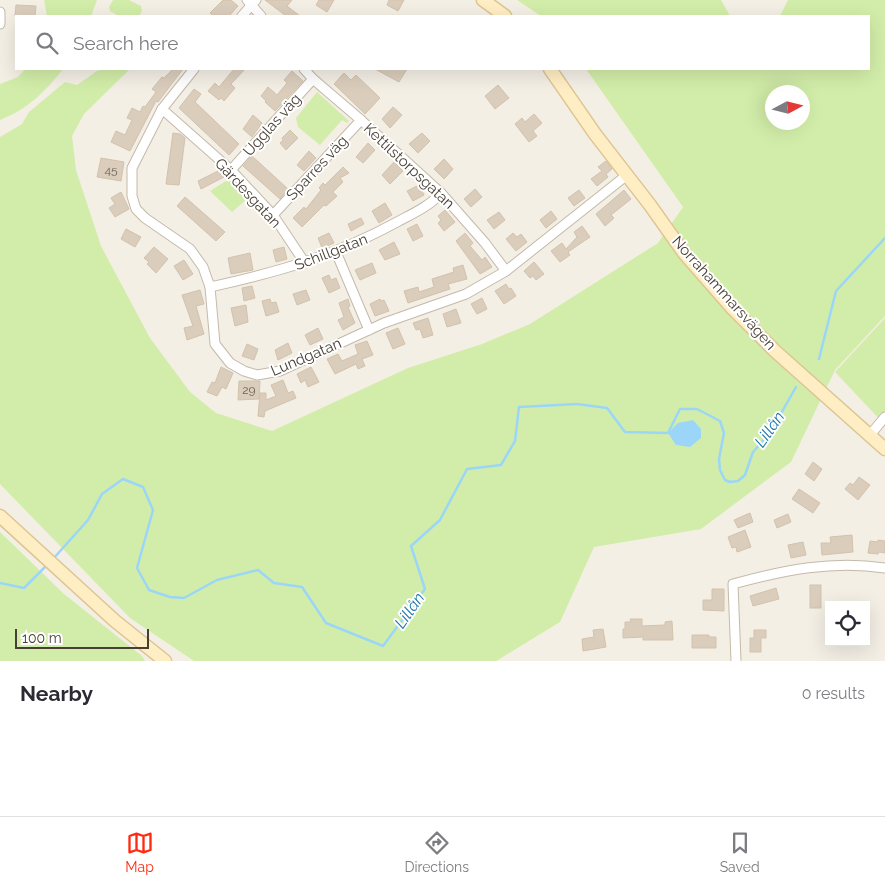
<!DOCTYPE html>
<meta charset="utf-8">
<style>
body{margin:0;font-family:Raleway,sans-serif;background:#f2f2f3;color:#2b2b33}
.controls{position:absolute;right:15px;bottom:15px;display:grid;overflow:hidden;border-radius:0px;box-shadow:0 5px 20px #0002}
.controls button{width:45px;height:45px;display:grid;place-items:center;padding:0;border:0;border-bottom:1px solid #e1e1e2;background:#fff;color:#2b2b33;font:25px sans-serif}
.compass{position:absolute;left:765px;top:85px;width:45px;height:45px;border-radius:50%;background:#fff;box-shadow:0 5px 20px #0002;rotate:83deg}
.scale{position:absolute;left:15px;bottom:12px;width:134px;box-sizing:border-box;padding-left:5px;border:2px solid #483f34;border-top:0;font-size:14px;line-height:18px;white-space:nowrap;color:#483f34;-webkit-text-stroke:4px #fff;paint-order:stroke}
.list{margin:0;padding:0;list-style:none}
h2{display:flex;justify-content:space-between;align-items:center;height:65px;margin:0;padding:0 20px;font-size:21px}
h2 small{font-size:16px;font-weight:400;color:#7c7c81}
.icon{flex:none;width:28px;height:28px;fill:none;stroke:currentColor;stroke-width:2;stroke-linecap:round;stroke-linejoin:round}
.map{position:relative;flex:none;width:885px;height:661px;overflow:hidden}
.search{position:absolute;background:#fff;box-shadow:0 5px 20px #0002;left:15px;right:15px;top:15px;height:55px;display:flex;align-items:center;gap:12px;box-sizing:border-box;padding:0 18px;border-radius:0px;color:#7c7c81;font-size:19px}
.sheet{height:155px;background:#fff}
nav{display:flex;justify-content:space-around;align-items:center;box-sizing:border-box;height:70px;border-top:1px solid #e1e1e2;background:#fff;font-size:14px;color:#7c7c81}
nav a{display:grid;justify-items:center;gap:2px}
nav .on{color:#ff2a11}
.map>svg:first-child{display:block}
.green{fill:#d2eda9;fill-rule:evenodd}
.water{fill:#9bd6f8}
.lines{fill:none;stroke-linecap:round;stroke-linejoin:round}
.stream{stroke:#9bd6f8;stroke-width:2.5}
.building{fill:#dacdbc;stroke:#d3c2ac}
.street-casing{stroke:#c4b9aa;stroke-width:11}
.secondary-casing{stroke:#ddc592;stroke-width:15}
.street{stroke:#fff;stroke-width:9}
.secondary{stroke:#ffeec4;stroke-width:12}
.labels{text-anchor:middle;stroke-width:4;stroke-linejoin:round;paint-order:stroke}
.number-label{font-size:12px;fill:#6c6256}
.street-label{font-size:15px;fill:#483f34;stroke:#fff}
.water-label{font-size:16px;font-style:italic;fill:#2078ae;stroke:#fff}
</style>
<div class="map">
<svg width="885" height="661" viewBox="0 0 885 661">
<rect width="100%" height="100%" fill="#f4efe5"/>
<g class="green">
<polygon points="44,0 97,0 91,16 47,16"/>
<polygon points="113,0 129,0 141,6 142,11 139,16 119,16 110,11 109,7"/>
<polygon points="517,0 721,0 730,16 541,16"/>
<path d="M788,0H885V316L835,370L791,462L701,529L594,547L560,622L496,661H194L130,618L0,484V137L22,124L29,112L65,82L77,85L97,71L105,69H130L84,114L72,136L76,170L101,246L150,338L190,392L216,413L272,431L408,368L482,344L530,324L658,243L683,207L586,69H869V16H780ZM772,92H802V122H772Z"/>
<path d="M25,69H63C45,92 28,109 0,120V84L18,77Z"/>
<polygon points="317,92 349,121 347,123 342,120 320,145 298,127 296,118"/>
<polygon points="229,179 248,198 232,212 210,191"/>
<polygon points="885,318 885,425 835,372"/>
<polygon points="0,532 64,594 142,656 145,661 0,661"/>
</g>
<polygon class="water" points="693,420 701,429 701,438 690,447 676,445 668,433 678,423"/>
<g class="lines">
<g class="stream">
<polyline points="819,359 836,291 885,238"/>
<polyline points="53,559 88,520 102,494 123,479 143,487 153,510 137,568 149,590 170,597 184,598 217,580 258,570 274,583 302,587 326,623 383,646 425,589 411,546 440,520 467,469 501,465 515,441 519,407 577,404 607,408 625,432 668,433 680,409 697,409 720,421 724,433 719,459 720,470 725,480 730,482 738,481 745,475 753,452 770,433 796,387"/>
<polyline points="0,583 24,588 47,565"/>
</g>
</g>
<g class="building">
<polygon points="223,0 231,0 238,6 229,16 214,16 210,13"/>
<polygon points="265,0 292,0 287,6 300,16 286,16"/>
<polygon points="319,0 334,0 327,12 316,5"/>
<polygon points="389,0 404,0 398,11 387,5"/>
<polygon points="16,5 36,6 35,16 15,16"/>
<polygon points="173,69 183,69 158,102 156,101 130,151 111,142 116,131 125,135 132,120 127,118 132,108 140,112 143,106 145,107 156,92 152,89 162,77 164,78"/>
<polygon points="234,69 245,69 231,84 235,88 224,101 221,98 219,100 208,91 215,83 219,87"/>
<polygon points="375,69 407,69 399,82"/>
<polygon points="292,71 303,81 275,111 265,102 266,101 261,96 268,87 277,95 287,83 284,80"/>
<polygon points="344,73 351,80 356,75 380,98 365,114 334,84"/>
<polygon points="498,85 509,98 495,109 485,96"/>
<polygon points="194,89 201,94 195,102 239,144 229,155 179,108"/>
<polygon points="393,107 402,115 390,128 382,119"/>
<polygon points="534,114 542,123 533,131 537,136 529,142 515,124 522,118 525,122"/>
<polygon points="253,115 262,123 252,137 243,129"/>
<polygon points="290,130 298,138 286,150 280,143 283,140 282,138"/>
<polygon points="173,133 180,134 185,138 179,185 166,184"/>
<polygon points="422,133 430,141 418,153 409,144"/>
<polygon points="368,143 375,150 363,163 356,157"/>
<polygon points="309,151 316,158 304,171 297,165"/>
<polygon points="252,156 288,189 280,199 243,166"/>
<polygon points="101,158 124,162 121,181 97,177"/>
<polygon points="444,159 453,169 444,179 434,169"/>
<polygon points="606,161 612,169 606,174 608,177 597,186 591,179 602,171 598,167"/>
<polygon points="394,162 403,171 390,184 382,175"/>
<polygon points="343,167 349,173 340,178 343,182 333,192 337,196 326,206 324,205 302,227 293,218 304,207 306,209 321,190 319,188 323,183 325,185"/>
<polygon points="220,170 224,177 201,189 198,181"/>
<polygon points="419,185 424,195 413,201 407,191"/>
<polygon points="475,189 482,197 471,207 464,199"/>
<polygon points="579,190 585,198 574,206 568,198"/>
<polygon points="624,190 631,199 611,215 614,218 605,226 596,214"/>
<polygon points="121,192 129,209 115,217 109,208 115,204 111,198"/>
<polygon points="185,197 225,232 216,241 177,206"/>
<polygon points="385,203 392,215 379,223 372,211"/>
<polygon points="445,210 455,222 444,231 438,223 441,220 438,216"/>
<polygon points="551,211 557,219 546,228 540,220"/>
<polygon points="499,212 505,220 494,229 487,220"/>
<polygon points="361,218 364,224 351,231 348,224"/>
<polygon points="417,224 423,236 413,241 407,229"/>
<polygon points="582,226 590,237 568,252 570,255 560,262 551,251 562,243 566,249 577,237 574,232"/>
<polygon points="126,229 141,237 135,247 121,239"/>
<polygon points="329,233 334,243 322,248 318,238"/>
<polygon points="465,233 473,243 470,246 482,260 485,257 492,267 480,274 456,241"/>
<polygon points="513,233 517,237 521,234 527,242 516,251 506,239"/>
<polygon points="394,242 400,254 385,260 379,250"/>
<polygon points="154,247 168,259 156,273 147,264 149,262 144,258"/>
<polygon points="284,247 287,259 276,262 273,250"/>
<polygon points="250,253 253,270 231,274 228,258"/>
<polygon points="184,260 193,274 183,280 174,266"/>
<polygon points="534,262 544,274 536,280 533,276 530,278 524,271"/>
<polygon points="372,263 376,273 360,280 355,270"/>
<polygon points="463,265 467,279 448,284 450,289 408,303 404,291 418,287 419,292 434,287 432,279 454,272 453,268"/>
<polygon points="329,275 331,280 336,278 340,288 329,293 322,278"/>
<polygon points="506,284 509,289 511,288 516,296 504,304 495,291"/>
<polygon points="252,286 255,298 244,301 242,288"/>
<polygon points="200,290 204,304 196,306 204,334 187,340 184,328 193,326 182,295"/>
<polygon points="306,290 310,300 297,305 293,294"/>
<polygon points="482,298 487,309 477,314 471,304"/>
<polygon points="270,299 271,303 276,302 279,312 266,316 262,301"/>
<polygon points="348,299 350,306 348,307 355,323 343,330 338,320 344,317 339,303"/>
<polygon points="380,299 381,301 384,300 389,311 375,316 370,304"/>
<polygon points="246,305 248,322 235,326 231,308"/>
<polygon points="456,309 461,323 447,327 443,314"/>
<polygon points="428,318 433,335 423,338 420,329 416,330 413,323"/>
<polygon points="318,328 323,339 310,345 305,335"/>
<polygon points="398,328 405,344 393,349 386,333"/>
<polygon points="367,341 373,355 362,359 365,366 358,369 356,364 335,374 327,359 338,354 342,361 358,354 355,345"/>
<polygon points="288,343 292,353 278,360 275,350"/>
<polygon points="247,344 258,349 254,360 242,356"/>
<polygon points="221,367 233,373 226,389 222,387 217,396 207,392 212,382 215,383"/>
<polygon points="311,367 319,382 308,387 305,380 301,383 297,374"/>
<polygon points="283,380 288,393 293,391 296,398 265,411 264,417 258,416 260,393 266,393 266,400 276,396 271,385"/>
<polygon points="239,381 260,381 259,399 238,400"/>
<polygon points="813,462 822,469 814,481 805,474"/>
<polygon points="859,477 870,485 858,500 845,489 850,483 853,485"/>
<polygon points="799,489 820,503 813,513 792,499"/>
<polygon points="750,513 753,522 738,528 734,520"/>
<polygon points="788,514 791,522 777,528 774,520"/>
<polygon points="745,530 751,547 737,552 736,547 732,548 728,537"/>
<polygon points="852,535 853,552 822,555 821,543 831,543 830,537"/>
<polygon points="878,540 885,541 885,553 879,552 878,554 868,553 870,541 878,542"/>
<polygon points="803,542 806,555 791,558 788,545"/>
<rect x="810" y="585" width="11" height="23"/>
<polygon points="776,588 779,599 753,606 750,596"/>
<polygon points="712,589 724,589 724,611 703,610 703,600 712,600"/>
<polygon points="630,619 642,619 642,626 665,625 665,622 672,621 673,640 643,640 643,637 623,638 623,629 625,629 625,622 631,622"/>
<polygon points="603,629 606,647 583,651 582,639 594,637 593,630"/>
<polygon points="754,630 766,630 766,638 761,638 761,652 750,652 750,638 754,638"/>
<polygon points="692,635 709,635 709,637 716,637 716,648 692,648"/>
</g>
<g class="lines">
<defs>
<g id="street">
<polyline points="247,0 261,16"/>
<polyline points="0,12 0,24"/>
<polyline points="242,16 256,0"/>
<polyline points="194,69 162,109 132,168 132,196 136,209 145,218 190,249 203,267 210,287 215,344 230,363 244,371 257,375 280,371 384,323 466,294 506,271 627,175"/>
<polyline points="304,69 313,79 361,120 441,193 485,243 506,271"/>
<polyline points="162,109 231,170 273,215 305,263"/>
<polyline points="231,170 313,79"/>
<polyline points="273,215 361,120"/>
<polyline points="336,252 369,330"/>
<path d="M210,287C278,272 335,256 397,222C412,214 430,206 441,193"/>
<polyline points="870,435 885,417"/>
<path d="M736,661L733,584C784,570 833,560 885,568"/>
</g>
<g id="secondary">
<polyline points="483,0 505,16"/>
<polyline points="550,69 595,134 650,205 684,253 733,309 775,351 885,449"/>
<polyline points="0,516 115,621 165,661"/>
</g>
</defs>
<use href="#street" class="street-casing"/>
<use href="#secondary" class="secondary-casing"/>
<use href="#street" class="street"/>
<use href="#secondary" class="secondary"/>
</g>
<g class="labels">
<g class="number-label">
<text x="111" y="174">45</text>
<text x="249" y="394">29</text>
</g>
<g class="street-label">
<text transform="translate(272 125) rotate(-48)" y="5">Ugglas väg</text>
<text transform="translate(409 166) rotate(43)" y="5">Kettilstorpsgatan</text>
<text transform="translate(317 168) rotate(-47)" y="5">Sparres väg</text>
<text transform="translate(248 193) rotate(47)" y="5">Gärdesgatan</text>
<text transform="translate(331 252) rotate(-21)" y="5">Schillgatan</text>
<text transform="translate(724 293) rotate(48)" y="5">Norrahammarsvägen</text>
<text transform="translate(306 357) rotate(-23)" y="5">Lundgatan</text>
</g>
<g class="water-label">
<text transform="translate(769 429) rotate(-55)" y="6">Lillån</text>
<text transform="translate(409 610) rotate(-55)" y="6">Lillån</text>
</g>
</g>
</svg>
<div class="controls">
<button><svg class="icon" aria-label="locate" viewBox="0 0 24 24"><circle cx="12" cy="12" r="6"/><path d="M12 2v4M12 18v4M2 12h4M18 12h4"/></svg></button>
</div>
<svg class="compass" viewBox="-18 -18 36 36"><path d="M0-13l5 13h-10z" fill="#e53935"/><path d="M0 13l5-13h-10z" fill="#7c7c81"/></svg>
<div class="scale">100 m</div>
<div class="search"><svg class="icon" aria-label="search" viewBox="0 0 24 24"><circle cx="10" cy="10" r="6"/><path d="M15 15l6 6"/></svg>Search here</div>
</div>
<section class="sheet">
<h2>Nearby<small>0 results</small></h2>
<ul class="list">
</ul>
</section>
<nav>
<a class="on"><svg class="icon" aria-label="map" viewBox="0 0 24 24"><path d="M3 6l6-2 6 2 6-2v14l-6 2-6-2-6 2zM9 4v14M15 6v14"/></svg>Map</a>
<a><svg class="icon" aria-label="directions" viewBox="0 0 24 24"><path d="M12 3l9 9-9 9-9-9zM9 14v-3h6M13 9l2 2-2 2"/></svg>Directions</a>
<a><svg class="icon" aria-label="saved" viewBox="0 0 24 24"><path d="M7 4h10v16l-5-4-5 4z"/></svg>Saved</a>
</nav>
